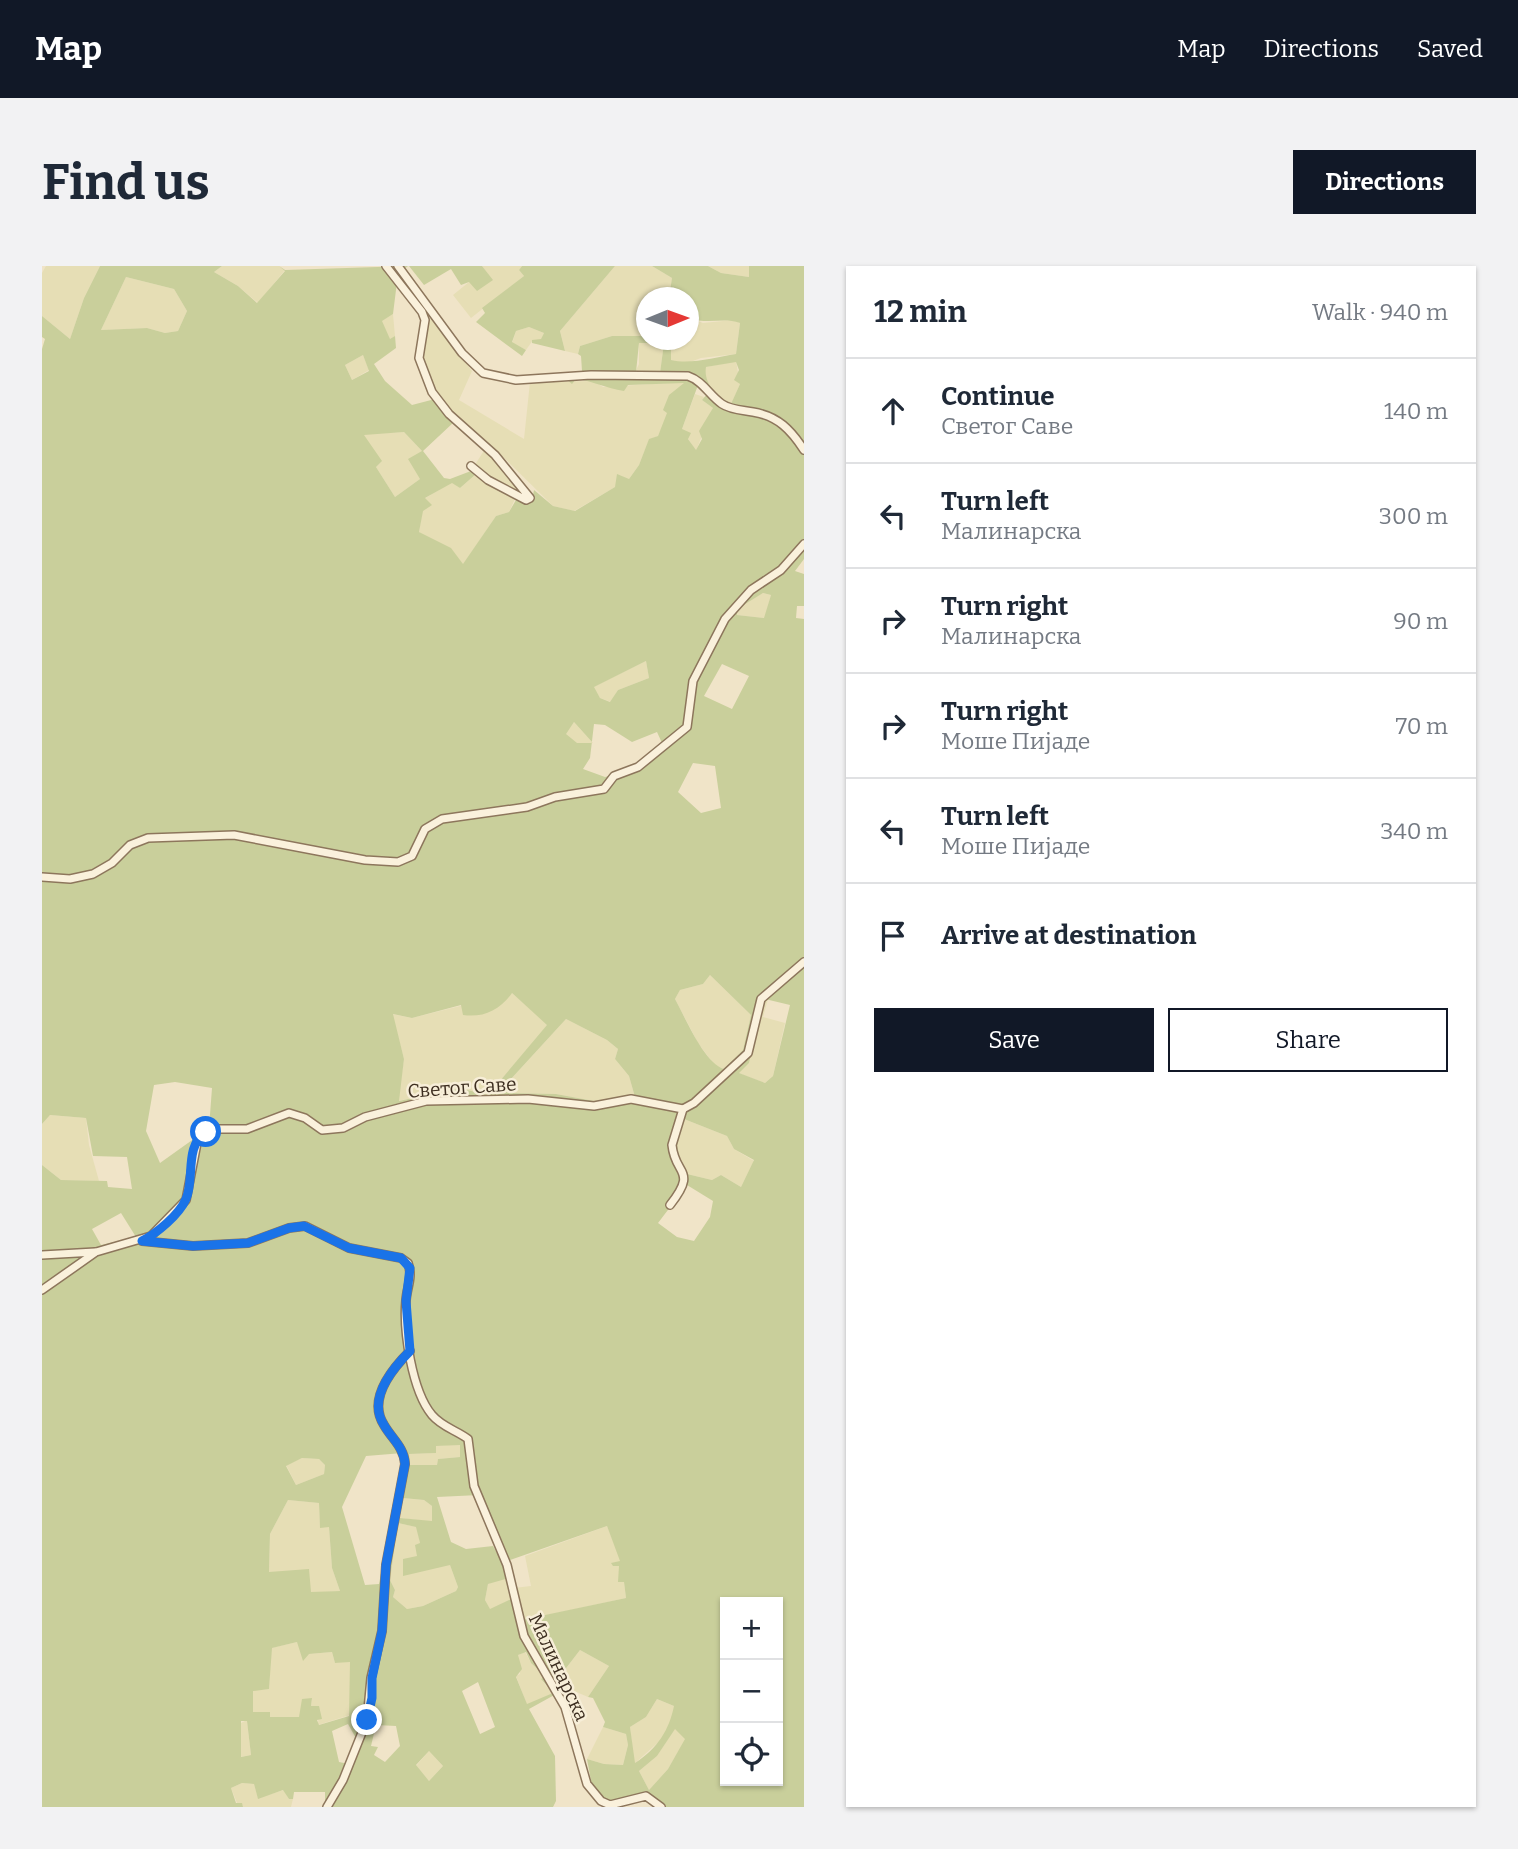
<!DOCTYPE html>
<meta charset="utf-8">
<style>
body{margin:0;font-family:Bitter,serif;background:#f2f2f3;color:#1f2937}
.controls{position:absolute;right:21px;bottom:21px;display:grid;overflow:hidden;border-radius:0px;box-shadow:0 2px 5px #0004}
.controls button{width:63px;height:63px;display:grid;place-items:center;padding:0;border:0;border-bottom:2px solid #e0e1e3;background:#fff;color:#1f2937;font:35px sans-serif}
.compass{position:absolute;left:594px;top:21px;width:63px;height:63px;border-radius:50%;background:#fff;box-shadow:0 2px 5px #0004;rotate:89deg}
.stop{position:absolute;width:21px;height:21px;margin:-16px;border:5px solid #1a73e8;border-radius:50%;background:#fff}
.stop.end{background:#1a73e8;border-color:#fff;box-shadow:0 2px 7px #0008}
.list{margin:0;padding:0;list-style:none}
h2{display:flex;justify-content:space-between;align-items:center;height:91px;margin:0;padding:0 28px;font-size:30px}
h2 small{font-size:23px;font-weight:400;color:#747a83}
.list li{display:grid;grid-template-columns:46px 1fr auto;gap:21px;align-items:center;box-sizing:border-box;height:105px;padding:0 28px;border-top:2px solid #e0e1e3}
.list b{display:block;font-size:26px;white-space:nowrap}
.list p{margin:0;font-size:23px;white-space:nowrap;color:#747a83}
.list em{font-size:23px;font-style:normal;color:#747a83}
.actions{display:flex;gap:14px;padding:21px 28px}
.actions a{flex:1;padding:16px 0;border:2px solid #111827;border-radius:0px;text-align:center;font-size:24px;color:#111827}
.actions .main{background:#111827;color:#fff}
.icon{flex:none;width:38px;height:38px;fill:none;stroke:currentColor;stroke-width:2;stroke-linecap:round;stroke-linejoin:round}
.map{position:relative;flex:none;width:762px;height:1541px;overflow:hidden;border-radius:0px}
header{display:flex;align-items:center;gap:42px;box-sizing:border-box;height:98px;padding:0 35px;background:#111827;color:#fff}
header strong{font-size:33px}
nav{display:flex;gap:38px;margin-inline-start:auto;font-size:24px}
.intro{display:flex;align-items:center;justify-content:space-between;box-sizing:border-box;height:168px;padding:0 42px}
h1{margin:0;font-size:49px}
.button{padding:18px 32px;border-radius:0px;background:#111827;color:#fff;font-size:24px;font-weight:700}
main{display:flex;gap:42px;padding:0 42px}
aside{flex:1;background:#fff;border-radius:0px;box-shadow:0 2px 5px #0004}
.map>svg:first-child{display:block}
.farmland{fill:#e6deb5}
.green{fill:#c9cf9b;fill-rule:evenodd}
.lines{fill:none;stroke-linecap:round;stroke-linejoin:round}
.minor-casing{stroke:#8d765c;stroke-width:10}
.minor{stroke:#faf1dc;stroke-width:7}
.route{stroke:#1a73e8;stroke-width:9}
.labels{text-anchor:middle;stroke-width:5;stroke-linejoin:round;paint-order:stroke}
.street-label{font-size:19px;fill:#3d2e20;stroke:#f7eed8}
</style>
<header>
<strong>Map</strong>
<nav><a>Map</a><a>Directions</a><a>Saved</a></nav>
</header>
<div class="intro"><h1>Find us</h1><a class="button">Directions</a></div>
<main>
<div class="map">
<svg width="762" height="1541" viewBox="0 0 762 1541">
<rect width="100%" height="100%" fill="#f0e4c8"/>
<g class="farmland">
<polygon points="4,0 58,0 42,32 28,73 0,50 0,7"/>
<polygon points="180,0 237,0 243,4 216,37 196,20 172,6"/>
<polygon points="440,0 480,0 477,4 482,10 429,52 411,29 427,16 450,14"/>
<polygon points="573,0 610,0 630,12 627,31 604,32 604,70 570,70 538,80 536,88 523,85 518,65"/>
<polygon points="626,0 707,0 708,6 707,11 679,7 666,0 656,3"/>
<polygon points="84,11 132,23 145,45 136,65 123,67 105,62 59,64"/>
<polygon points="351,48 353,70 348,74 339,55"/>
<polygon points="390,52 430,105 417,134 482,173 488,116 552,115 561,121 643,116 616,170 607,174 597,199 587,213 532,245 511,240 451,181 412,148 387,114 379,85 385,56"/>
<polygon points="647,52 661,57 691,54 698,57 694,88 659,92 643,98 628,94 629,74 646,74"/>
<polygon points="487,61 502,67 499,74 491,74 484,84 470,77 474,65"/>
<polygon points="597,77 622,77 618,107 593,106 597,98"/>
<polygon points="321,89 327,104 310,114 303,99"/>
<polygon points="694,95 698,118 689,139 669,125 662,106 664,101"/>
<polygon points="653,128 662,131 660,134 671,142 654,185 640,163"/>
<polygon points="362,166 380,185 378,213 353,231 334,201 339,196 321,168"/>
<polygon points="443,183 477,224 467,246 454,250 421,299 377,266 382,233 410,216 418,222 434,208 429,205"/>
<polygon points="721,327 729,329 723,352 695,349 695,343 704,335"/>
<polygon points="604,395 607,412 576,424 569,436 558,432 551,421"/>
<polygon points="532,456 551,477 535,478 523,468"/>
<polygon points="668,709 709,749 701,784 682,803 674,801 656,777 633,733 638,724 661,718"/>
<polygon points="470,727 506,759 446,829 417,822 356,835 362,793 350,748 370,752"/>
<polygon points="723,733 726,733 721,751 743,757 731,810 723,817 696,807 707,797"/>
<polygon points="524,753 565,774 576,783 573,793 587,810 593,831 552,835 514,828 465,827 468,814"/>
<polygon points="8,849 44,852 47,879 57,915 19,914 0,899 0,858"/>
<polygon points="642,853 685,870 692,883 712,895 699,921 679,909 670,914 645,908 634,889 633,877"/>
<polygon points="418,1178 418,1191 396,1193 395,1200 368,1200 366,1188 393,1187 394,1180"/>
<polygon points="260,1192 277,1193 283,1199 282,1208 254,1219 244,1199"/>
<polygon points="361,1232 382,1234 390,1240 390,1256 358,1252"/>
<polygon points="246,1234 277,1237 278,1261 287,1261 290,1302 298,1325 268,1327 227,1306 228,1268"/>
<polygon points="356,1257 375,1261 378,1277 408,1299 416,1321 414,1325 381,1340 365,1343 351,1331 353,1324 348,1314"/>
<polygon points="565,1260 579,1295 577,1316 582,1316 584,1332 478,1355 472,1322 489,1320 483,1290"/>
<polygon points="460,1312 467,1312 469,1333 448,1344 443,1334 446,1318"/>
<polygon points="255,1376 267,1388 290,1386 293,1397 308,1395 308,1449 276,1459 277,1440 269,1440 270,1433 257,1451 228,1451 211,1446 211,1424 227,1423 229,1382"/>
<polygon points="538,1384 567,1400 546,1431 525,1422 518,1410"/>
<polygon points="483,1386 489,1397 503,1410 499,1413 504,1420 512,1427 485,1439 474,1410 478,1408 476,1389"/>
<polygon points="615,1433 632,1440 633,1446 621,1472 592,1498 588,1461 604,1451"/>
<polygon points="205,1454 209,1489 198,1491 197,1458"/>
<polygon points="561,1461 584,1468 586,1479 581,1499 562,1498 545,1493"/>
<polygon points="633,1462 644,1473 626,1503 607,1524 597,1505 615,1490"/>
<polygon points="387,1485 401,1500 387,1515 374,1500"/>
<polygon points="200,1517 212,1518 216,1532 242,1524 247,1533 251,1533 249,1541 201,1541 199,1537 195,1537 189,1522"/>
</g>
<g class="green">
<path d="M58,0H180L172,6L196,20L215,37L243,5L237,0L243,4L366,0L356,8L351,48L340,55L348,73L353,70L354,82L332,98L343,115L370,139L393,133L412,156L381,185L402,212L408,213L429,205L434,208L418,222L410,217L383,232L390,239L381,245L377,266L409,282L421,298L454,250L467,246L474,234L484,238L490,234L492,224L511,240L533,245L573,221L575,208L587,213L597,199L607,173L616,170L625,147L621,144L627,129L642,117L586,119L582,125C564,122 551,115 534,113L530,118L523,112L540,105L539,90L536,88L538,80L570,70H604V74H629V94C649,99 673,91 694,88L698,57C681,51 666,59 647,52L646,32L627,31L630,12L610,0H666L679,7L707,11V0H762V293L753,305L762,308V340H755L754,352L762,353V1541H615L604,1532L569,1541L550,1520L545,1493L562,1498L581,1499L586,1479L584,1468L561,1461L563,1456L551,1432L546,1431L567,1400L538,1384L518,1410L525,1422L487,1443L513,1490L514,1535L511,1541H283V1526H252L251,1533H247L241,1524L216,1533L212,1518L200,1517L189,1522L194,1537H200L201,1541H0V899L19,914L65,915L66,921L90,923L85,891L51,890L44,852L8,849L0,858V83L3,73L0,71V50L28,73L42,32ZM84,11L132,23L145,45L136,65L123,67L105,62L59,64ZM597,77H622L618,107L594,106ZM321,89L327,105L310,114L303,99ZM694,96L697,104L692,114L698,118L689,138C677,131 661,119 664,101ZM656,119L666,127L660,134L671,142L657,165L660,173L654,184L646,173L649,167L640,163ZM362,166L380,185L366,193L378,213L353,231L334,201L340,195L322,169ZM721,327L729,329L722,352L695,349V343ZM604,395L607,412L576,424L568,436L558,432L552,421ZM680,398L707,410L690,443L662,430ZM532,456L550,476V477H535L524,468ZM552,458L563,459L590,476L615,466L620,477L606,499L563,511L541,503L548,492ZM651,497L673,500L679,542L659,547L636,526ZM668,709L709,749L701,784L682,803C662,797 643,751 633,733L638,724L661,718ZM470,727L505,759L446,829L417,822L357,835L362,793L351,748L370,752L419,739L421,749C441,752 458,744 470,727ZM723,733L748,739L731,810L723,817L697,807L707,797ZM524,753L565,774L576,783L573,793L587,810L593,831L552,835L514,828L465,827L468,814ZM133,816L170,822L167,862L118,897L104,865L112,819ZM642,853L685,870L692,883L712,894L699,921L679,909L670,914L645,908C632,886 633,877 642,853ZM645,919L671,935L668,951L652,975L635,971L616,957ZM79,947L94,971L59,979L50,963ZM418,1179V1191L396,1193L395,1199H368L367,1188L394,1187V1180ZM361,1187L356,1225L361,1232L382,1234L390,1240V1255L358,1252L342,1291L337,1318L323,1319L300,1241L324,1190ZM260,1192L277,1193L283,1199L282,1208L254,1219L244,1200ZM437,1229L465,1295L565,1260L578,1295L569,1297L571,1300H577L576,1316H582L584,1332L484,1353L478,1355V1364L469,1333L448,1343L443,1334L446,1318L467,1312V1309L451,1280L424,1283L409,1276L395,1231ZM246,1234L277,1237L278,1262L287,1261L290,1302L298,1325L269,1326L267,1303L227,1306L228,1268ZM356,1257L374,1261L378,1277L373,1279L375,1290L361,1293V1310L408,1299L416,1321L414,1325L381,1340L365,1343L351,1331L353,1324L348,1314ZM683,1336H736V1515H683ZM255,1376L261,1395L267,1388L290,1386L293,1397L308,1396L307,1450L277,1459L275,1454L280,1453L277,1440H269L270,1432L260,1433L257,1451H228V1446H211V1425L227,1423L230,1382ZM484,1386L489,1397L503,1410L499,1413L511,1427L485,1438L474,1411L480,1403L476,1389ZM436,1416L453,1461L438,1468L420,1425ZM615,1433L632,1440C627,1464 616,1482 593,1497L588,1461L604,1451ZM199,1455H205L209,1489L199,1491ZM306,1458L315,1474L312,1499L297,1496L290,1465ZM334,1459L354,1460L358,1480L343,1496L332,1489L336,1481L329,1480ZM633,1463L643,1473L626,1503L607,1524L597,1505L615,1490ZM387,1485L401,1500L387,1515L374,1499Z"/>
<polygon points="367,0 440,0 451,14 435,25 427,16 419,19 409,3 382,19"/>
<polygon points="480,0 573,0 518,65 523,85 490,77 490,74 499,73 502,67 487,61 474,65 470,76 484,84 480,90 434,56 443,47 440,42 482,10 477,4"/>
</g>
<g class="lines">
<defs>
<g id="minor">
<polyline points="344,0 380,46 383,54 377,92 390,126 407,148 453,189 488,232 484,234 446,214 429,200"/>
<path d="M356,0L420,87L441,107L474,114L549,109L646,110C661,115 667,129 680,138C689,144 700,144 711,146C736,150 749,164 762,184"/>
<polyline points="0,611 28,613 51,608 70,597 88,579 106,572 192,569 323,594 356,596 370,590 383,563 400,553 485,541 513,531 562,523 572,510 596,501 645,461 651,415 683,353 709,324 739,304 762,278"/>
<path d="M628,939C656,903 633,910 630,879L641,843L652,837L706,787L719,733L762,696"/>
<path d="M100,975L151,980L206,977L247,962L263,960L307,982L359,992L366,997C371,1011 365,1021 364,1034C361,1065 370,1125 390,1149C400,1161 414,1164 426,1173L432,1220L465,1299L482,1370L523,1441L545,1518L559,1535L568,1539L604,1530L619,1541"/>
<polyline points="0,989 53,986"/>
<polyline points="0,1024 54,986 109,970 144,934 155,877 160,869 172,863 205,863 247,847 263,852 280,864 301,862 323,851 384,835 486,833 552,840 589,833 641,843"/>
<path d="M285,1541L301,1514L325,1454L329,1412L340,1365L344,1299L363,1198C362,1181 350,1173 342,1159C325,1133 350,1103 368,1085"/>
</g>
</defs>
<use href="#minor" class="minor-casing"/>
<use href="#minor" class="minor"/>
</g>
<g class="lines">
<path class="route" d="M164,866C142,880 153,913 144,933C137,949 115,967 100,975L151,980L206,977L247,962L262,960L307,982L359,992L368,1002L364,1035L368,1085C350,1103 325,1133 342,1159C350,1173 362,1181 363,1198L344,1299L340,1365L330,1412V1432L325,1454"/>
</g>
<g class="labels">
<g class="street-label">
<text transform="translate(420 821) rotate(-4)" y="7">Светог Саве</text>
<text transform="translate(517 1401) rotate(65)" y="7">Малинарска</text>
</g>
</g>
</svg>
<div class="controls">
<button>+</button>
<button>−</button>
<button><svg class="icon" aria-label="locate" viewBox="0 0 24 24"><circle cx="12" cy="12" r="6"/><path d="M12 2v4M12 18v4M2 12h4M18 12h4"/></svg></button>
</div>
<svg class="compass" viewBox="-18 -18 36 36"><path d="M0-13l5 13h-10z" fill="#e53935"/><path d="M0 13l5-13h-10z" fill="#747a83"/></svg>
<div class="stop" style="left:164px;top:866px"></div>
<div class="stop end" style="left:325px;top:1454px"></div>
</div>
<aside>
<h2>12 min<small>Walk · 940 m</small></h2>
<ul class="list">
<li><svg class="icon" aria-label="ahead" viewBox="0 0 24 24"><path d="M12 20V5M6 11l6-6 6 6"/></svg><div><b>Continue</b><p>Светог Саве</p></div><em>140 m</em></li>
<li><svg class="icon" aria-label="left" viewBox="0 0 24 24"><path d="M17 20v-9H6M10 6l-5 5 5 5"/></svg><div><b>Turn left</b><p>Малинарска</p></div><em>300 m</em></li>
<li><svg class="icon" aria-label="right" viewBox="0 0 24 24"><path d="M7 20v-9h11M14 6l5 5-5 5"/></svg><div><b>Turn right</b><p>Малинарска</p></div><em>90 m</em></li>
<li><svg class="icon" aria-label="right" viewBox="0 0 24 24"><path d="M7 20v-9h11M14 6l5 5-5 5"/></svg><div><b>Turn right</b><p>Моше Пијаде</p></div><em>70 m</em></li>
<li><svg class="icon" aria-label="left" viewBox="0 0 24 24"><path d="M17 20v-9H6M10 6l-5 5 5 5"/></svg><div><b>Turn left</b><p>Моше Пијаде</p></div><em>340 m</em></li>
<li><svg class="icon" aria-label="arrive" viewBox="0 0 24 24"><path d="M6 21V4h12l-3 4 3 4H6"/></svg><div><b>Arrive at destination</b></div></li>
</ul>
<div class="actions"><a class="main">Save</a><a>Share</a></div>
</aside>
</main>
